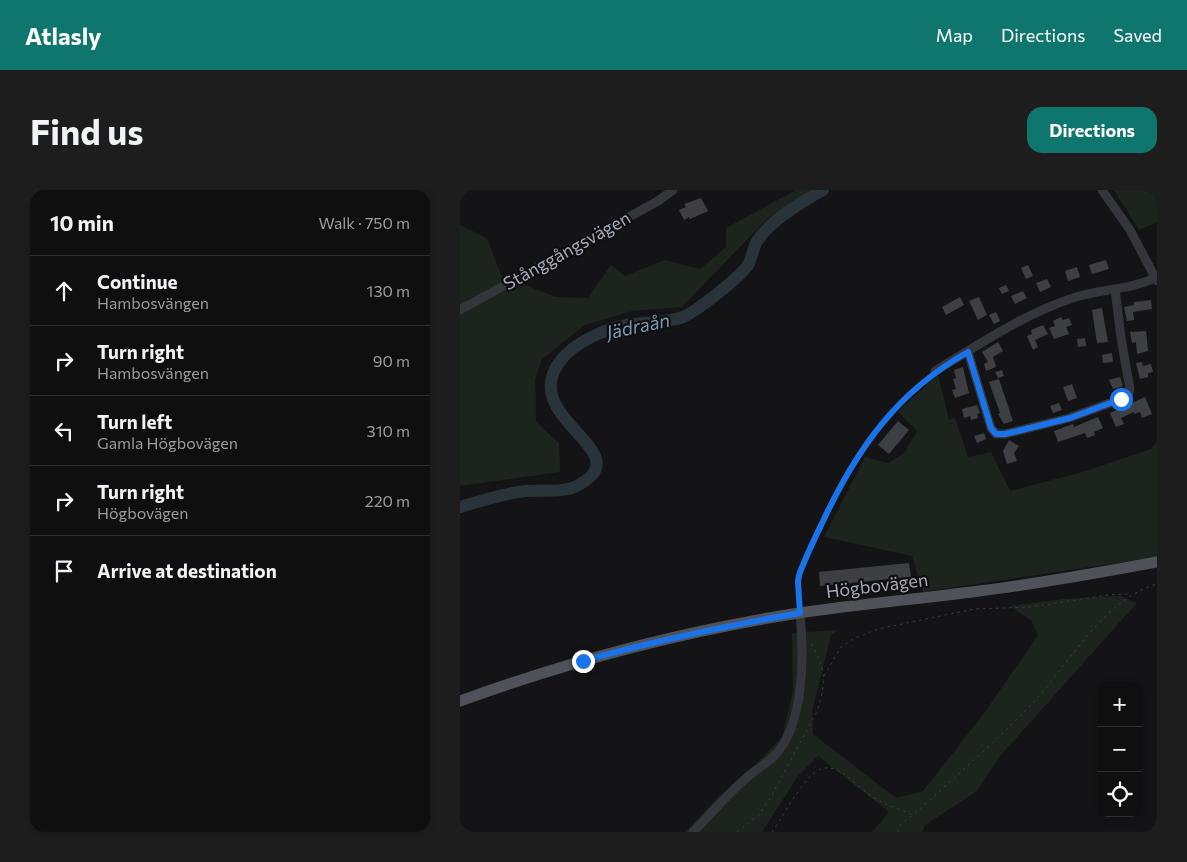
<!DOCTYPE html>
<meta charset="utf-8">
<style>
body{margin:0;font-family:Commissioner,sans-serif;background:#1d1d1e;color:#f1f3f6}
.controls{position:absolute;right:15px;bottom:15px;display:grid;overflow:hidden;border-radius:10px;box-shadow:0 2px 8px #0003}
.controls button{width:45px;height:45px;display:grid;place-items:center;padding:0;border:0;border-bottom:1px solid #2f2f30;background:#0f0f10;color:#f1f3f6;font:25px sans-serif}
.stop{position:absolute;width:15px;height:15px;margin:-11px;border:4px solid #1a73e8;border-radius:50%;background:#fff}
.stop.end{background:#1a73e8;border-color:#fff;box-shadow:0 1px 5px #0008}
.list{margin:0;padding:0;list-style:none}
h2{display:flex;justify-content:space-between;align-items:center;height:65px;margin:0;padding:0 20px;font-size:21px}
h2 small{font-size:16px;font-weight:400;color:#9b9c9f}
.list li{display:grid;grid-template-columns:32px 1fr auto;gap:15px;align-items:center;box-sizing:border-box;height:70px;padding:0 20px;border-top:1px solid #2f2f30}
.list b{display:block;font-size:19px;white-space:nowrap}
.list p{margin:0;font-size:16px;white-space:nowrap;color:#9b9c9f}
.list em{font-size:16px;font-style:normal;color:#9b9c9f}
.icon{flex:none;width:28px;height:28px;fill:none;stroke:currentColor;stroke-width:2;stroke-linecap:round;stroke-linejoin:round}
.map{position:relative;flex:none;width:697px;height:642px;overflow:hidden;border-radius:15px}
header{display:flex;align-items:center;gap:30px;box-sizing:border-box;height:70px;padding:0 25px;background:#0f766e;color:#fff}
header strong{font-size:24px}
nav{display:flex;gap:28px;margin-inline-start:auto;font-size:18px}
.intro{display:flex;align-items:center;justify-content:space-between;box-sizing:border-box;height:120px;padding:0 30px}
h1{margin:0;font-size:35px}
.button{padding:12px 22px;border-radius:15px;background:#0f766e;color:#fff;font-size:18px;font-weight:700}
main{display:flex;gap:30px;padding:0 30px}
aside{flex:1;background:#0f0f10;border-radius:15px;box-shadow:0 2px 8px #0003}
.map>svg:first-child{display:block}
.green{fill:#1c241d}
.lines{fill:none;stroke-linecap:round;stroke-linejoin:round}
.river{stroke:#29333a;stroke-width:12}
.building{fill:#3e3f43}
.path{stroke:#3a3d42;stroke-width:1;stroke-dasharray:2.5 4;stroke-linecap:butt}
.minor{stroke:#34363b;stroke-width:9}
.major{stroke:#50525a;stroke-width:11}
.route{stroke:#1a73e8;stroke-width:6}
.labels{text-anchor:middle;stroke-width:4.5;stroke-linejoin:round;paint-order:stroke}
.street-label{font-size:18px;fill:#a4aab7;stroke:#0f0f11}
.water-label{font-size:19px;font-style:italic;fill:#7999b4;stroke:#0f0f11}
</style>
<header>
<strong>Atlasly</strong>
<nav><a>Map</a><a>Directions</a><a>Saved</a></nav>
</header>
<div class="intro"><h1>Find us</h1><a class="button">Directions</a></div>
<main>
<aside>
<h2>10 min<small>Walk · 750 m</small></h2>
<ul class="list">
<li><svg class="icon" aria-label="ahead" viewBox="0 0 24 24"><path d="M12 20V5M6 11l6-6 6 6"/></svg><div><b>Continue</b><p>Hambosvängen</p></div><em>130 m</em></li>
<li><svg class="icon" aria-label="right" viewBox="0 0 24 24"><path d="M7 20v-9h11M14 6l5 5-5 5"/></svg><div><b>Turn right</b><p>Hambosvängen</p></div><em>90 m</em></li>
<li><svg class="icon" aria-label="left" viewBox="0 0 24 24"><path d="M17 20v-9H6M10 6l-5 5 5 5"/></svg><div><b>Turn left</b><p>Gamla Högbovägen</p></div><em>310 m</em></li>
<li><svg class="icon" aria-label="right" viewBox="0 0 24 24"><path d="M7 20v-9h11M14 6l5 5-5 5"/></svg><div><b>Turn right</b><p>Högbovägen</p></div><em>220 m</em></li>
<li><svg class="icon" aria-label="arrive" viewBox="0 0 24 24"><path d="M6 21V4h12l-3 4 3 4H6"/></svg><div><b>Arrive at destination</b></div></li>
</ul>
</aside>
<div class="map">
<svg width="697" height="642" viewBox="0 0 697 642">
<rect width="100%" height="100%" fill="#141416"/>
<g class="green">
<polygon points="336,0 350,0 306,30 222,117 172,121 125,135 82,169 75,190 76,232 99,253 100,282 0,296 0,35 27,48 41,85 95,107 128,108 151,75 165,86 205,70 240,79 266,57 266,38"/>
<polygon points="654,0 697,0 697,32 679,40"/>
<polygon points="478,184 489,230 495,228 508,267 531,262 550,301 626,281 691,259 697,252 697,367 463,402 452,366 364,347 405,267 428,273 445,262 457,241 438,222"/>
<polygon points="660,406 677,413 541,565 517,601 465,635 462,642 412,642 429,622 358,566 338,586 302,642 225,642 258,607 295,575 322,547 333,501 332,443 378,440 371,445 352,522 353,544 436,608 463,601 525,522 578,445 571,430 550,416 603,409"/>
</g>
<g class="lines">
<path class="river" d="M0,317C21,311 44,303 66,301C79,300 94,302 108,299C115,298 128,290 133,284C156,253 60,222 101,170C115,152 145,139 167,135C185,132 206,133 223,127C237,121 279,88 288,75C292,68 293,58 297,51C309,32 343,11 363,0"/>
</g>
<g class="building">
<polygon points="241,8 248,21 230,29 229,27 224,30 219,20 226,17 224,14"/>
<polygon points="646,70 649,79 632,84 629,75"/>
<polygon points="568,75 573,86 566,89 561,78"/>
<polygon points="617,77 620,87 608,91 605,81"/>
<polygon points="587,89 591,97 580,102 576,93"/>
<polygon points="546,95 549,101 542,104 539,98"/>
<polygon points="563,101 567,108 555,114 551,106"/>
<polygon points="500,107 504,115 486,125 482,117"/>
<polygon points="519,107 527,125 518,130 509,111"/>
<polygon points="691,110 692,119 673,122 674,130 667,131 664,117 674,115 674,112"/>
<polygon points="642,118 648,152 637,153 632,120"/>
<polygon points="536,122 540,131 534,134 529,125"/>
<polygon points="601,127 603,130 609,128 612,135 606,137 609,144 594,149 589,138 595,136 593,131"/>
<polygon points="583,135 588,144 575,150 578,157 573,160 567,146 572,144 571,140"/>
<polygon points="686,141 688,161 677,164 676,152 672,153 670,142"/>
<polygon points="625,148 626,156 618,157 617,149"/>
<polygon points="538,152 543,161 533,167 536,177 526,181 524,174 528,172 522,162"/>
<polygon points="652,163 653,172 643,173 642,165"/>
<polygon points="682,172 683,176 691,174 693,182 688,183 688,187 680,189 676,173"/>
<polygon points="503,177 509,203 495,208 492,200 496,199 493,189 496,188 494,180"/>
<polygon points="542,180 544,186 538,188 535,182"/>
<polygon points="660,187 663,196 653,199 649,190"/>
<polygon points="539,189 553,231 544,234 538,224 540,223 529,192"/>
<polygon points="612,194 617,208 608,211 603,197"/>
<polygon points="685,207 692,224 682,228 680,222 674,224 674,222 661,228 664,234 656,237 650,223"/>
<polygon points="599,213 602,220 593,223 590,216"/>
<polygon points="517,215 520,223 517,224 518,228 511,230 510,226 504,228 502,219"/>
<polygon points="638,227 643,238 634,242 635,245 627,248 625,243 598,252 594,241 613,234 614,237"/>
<polygon points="438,231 449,240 429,264 418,255"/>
<polygon points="524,243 526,249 517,253 514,246"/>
<polygon points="549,250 559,256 554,263 557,271 547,274 543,261"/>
<polygon points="449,373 451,387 360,396 359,382"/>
</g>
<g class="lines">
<g class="path">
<path d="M339,413C335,384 348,362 360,337C388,277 418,229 469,186"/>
<polyline points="364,486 381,457 395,448 418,439 514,419 570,417 648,405 669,404"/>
<path d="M277,642L299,625L312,605L357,521C367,492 366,478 350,452"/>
<path d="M312,642C324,625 337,599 352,585C374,563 396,598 414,608C426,615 440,619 453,625"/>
<path d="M438,642L441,634L453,625C493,589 533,554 570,516C608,476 642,410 697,394"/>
</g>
<g class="minor">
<polyline points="642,0 670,40 697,91"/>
<polyline points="0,120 198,11 213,0"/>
<polyline points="508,162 531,238 536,244 545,244 609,228 661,209 668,206 670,199 661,148 655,99"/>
<path d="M475,181C520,154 564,124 613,108C640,99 669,100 695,88"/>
<path d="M233,642C250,625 266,606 284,590C293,581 305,575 314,566C345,535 344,464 340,423"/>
</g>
<path class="major" d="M0,511C110,471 223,441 339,423C398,414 459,409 519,401C578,394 638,383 697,372"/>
</g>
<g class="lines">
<path class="route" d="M123,471C194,451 266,436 340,423L338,392L339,385C346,366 355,348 364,329C398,257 438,201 508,162L531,238L536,244H545L610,228L661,209"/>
</g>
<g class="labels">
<g class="street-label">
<text transform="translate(107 61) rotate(-29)" y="6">Stånggångsvägen</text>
<text transform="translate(417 396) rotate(-7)" y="6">Högbovägen</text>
</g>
<g class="water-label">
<text transform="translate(178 136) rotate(-12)" y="7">Jädraån</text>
</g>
</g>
</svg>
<div class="controls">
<button>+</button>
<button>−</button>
<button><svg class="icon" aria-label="locate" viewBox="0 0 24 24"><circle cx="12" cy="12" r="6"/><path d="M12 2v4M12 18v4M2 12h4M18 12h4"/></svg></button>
</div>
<div class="stop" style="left:661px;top:209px"></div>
<div class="stop end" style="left:123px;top:471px"></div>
</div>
</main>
